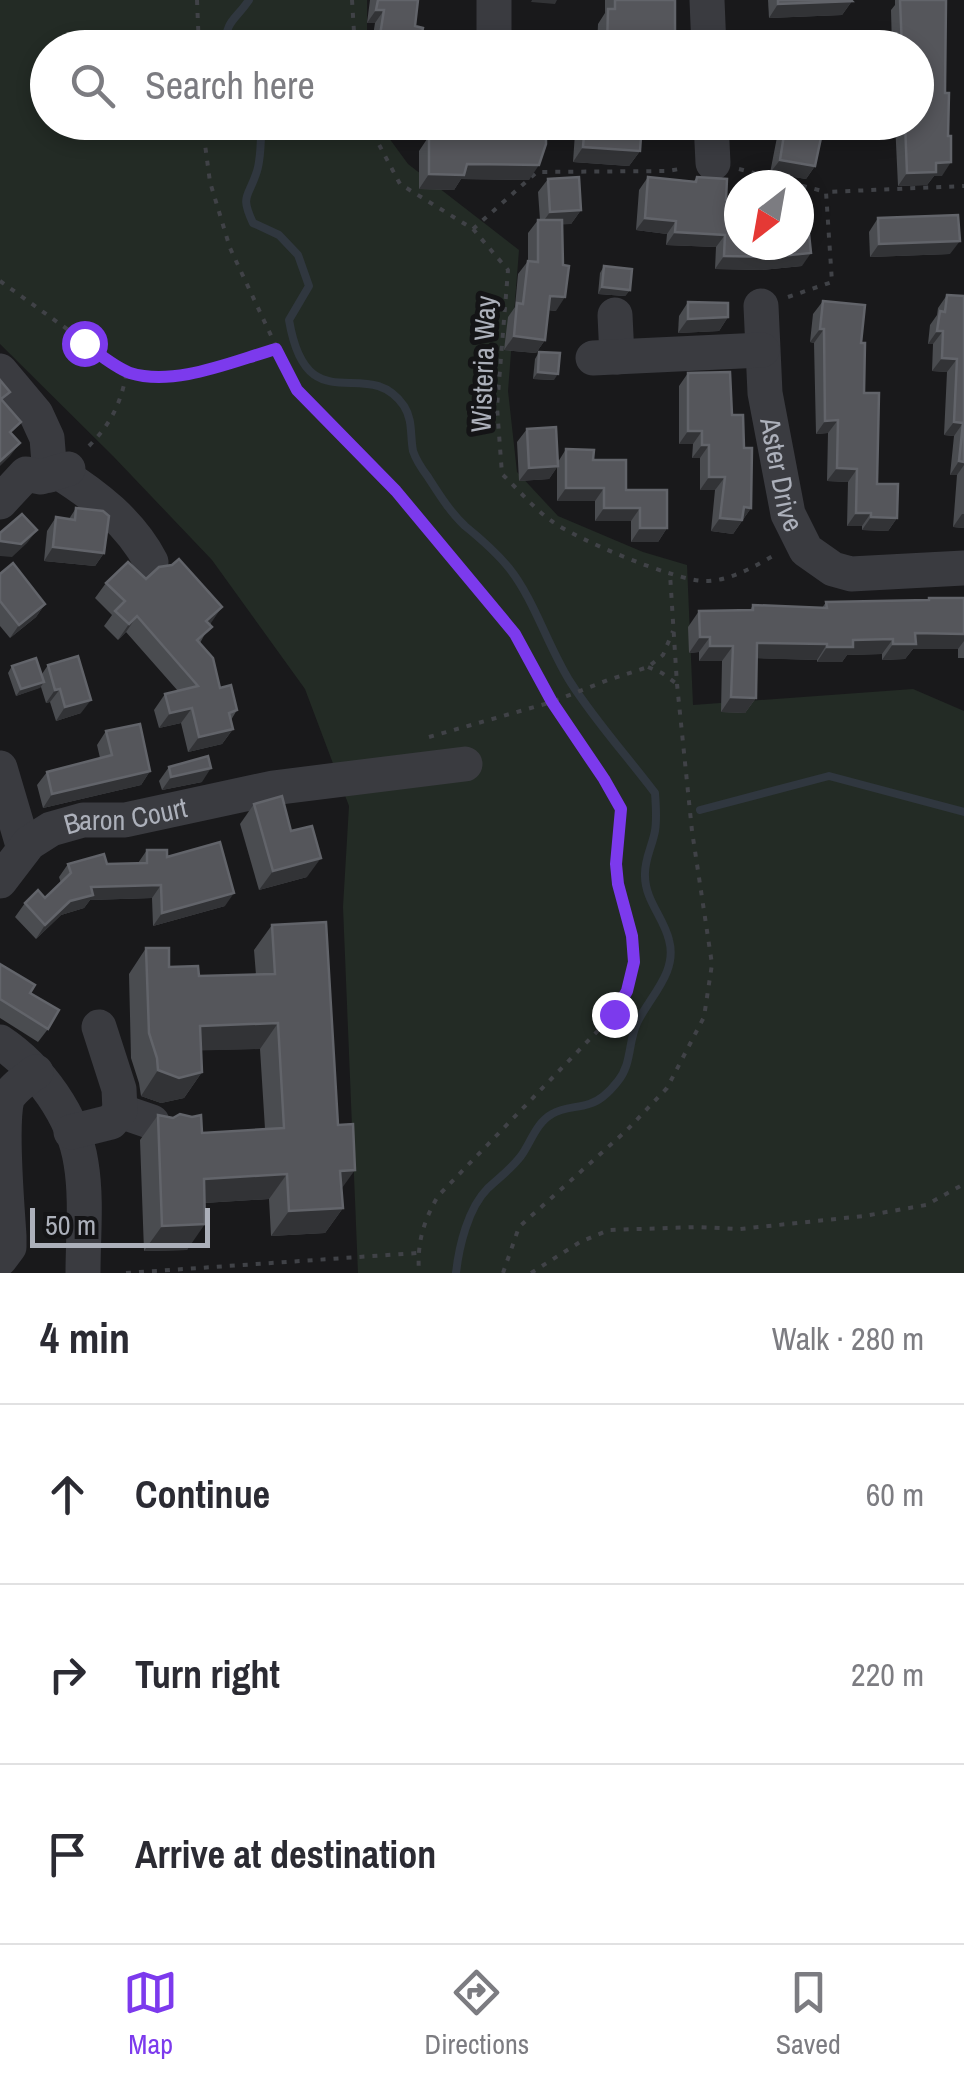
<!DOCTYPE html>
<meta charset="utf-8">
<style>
body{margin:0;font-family:"Archivo Narrow",sans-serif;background:#f7f7f7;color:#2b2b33}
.compass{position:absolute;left:724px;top:170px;width:90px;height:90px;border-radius:50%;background:#fff;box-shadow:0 5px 15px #0003;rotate:211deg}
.scale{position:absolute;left:30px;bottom:25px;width:180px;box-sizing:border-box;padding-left:10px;border:5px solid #acb0ba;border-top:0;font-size:28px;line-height:35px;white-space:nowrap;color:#acb0ba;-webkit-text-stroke:8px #141416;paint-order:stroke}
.stop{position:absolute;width:30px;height:30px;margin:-22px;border:8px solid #7c3aed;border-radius:50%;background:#fff}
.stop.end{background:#7c3aed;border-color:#fff;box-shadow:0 2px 10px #0008}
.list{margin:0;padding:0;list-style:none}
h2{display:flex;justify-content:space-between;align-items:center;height:130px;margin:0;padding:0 40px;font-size:42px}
h2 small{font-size:32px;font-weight:400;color:#7c7c81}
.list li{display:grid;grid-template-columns:65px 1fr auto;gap:30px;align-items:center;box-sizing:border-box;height:180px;padding:0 40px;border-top:2px solid #e1e1e2}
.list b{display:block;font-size:38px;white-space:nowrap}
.list em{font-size:32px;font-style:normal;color:#7c7c81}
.icon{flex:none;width:55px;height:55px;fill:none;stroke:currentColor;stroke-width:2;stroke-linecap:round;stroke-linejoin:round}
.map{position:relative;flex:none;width:964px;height:1273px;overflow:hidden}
.search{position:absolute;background:#fff;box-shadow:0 5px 15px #0003;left:30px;right:30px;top:30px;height:110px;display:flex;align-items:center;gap:25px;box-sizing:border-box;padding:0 35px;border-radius:55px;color:#7c7c81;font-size:38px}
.sheet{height:670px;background:#fff}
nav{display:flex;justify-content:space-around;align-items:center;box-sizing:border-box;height:140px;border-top:2px solid #e1e1e2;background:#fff;font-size:28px;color:#7c7c81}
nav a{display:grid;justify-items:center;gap:5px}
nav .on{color:#7c3aed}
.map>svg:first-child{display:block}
.green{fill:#232b25}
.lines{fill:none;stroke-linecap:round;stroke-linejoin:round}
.stream{stroke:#30373f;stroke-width:8}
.path{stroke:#404247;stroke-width:4;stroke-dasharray:5 8;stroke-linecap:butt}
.minor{stroke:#3a3b40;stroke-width:35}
.wall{fill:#4a4c50}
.shaded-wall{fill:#323336}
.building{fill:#55565b;stroke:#62646a;stroke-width:2.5}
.route{stroke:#7c3aed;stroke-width:12}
.labels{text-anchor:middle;stroke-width:10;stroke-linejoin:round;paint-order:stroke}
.street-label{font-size:28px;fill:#acb0ba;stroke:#141416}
</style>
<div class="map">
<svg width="964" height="1273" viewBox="0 0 964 1273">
<rect width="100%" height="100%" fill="#19191b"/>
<polygon class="green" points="0,0 367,0 367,47 48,48 48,122 378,123 408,164 519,250 508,391 517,472 558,516 643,552 687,565 693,705 913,689 964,711 964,1273 358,1273 343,907 349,806 305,689 212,560 113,456 0,344"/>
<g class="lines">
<g class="stream">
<path d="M224,48C227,18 235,21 249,0"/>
<path d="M262,122C260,138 262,159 256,174C248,198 240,195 253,223L279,235L298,255L309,286L289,320C307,426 367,352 404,406C413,420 410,435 413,451C416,460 422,469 428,477C439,494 450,512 465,526C481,539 496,552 509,568C534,599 549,649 571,683C596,722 627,756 655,793C656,806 657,819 655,831C652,847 644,860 645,876C645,900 664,918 669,940C678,972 650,996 637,1023C628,1042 632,1064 618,1081C611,1090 600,1101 589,1104C577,1108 563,1107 552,1114C536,1123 531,1142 521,1156C511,1169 500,1177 488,1188C468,1208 459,1246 456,1273"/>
<polyline points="700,810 829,776 964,812"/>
</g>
<g class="path">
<polyline points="197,0 199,48"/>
<polyline points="352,0 355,48"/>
<path d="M202,122L210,182L230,248L297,391L396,491L515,634L552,702L604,779L621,809L616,864L618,884L631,935L634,962L627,991L614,1014L438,1196C423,1222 417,1243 419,1273"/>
<path d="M367,122L400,184L473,229L508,270L497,407L502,474C518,489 534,509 553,522C578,540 674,580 704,581C728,582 756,566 776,554"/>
<polyline points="739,169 826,192"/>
<polyline points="473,229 537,172 668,171 685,168"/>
<polyline points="0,281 127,372 158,378 181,375 276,349"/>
<polyline points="788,297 832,282 826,192 964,186"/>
<path d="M89,446C112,422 120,405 127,372"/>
<polyline points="648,667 662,673 677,684"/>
<polyline points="429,737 552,702 608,680 648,667 663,655 673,631"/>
<polyline points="126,1273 417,1253"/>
<polyline points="503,1273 519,1227 627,1130 667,1088 704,1017 712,964 692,831 677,684 670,574"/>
<polyline points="531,1273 580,1242 609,1230 698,1227 740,1229 864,1216 926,1205 964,1184"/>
</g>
<g class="minor">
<polyline points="494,0 494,48"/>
<polyline points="707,0 709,48"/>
<polyline points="711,122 713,163"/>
<path id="s1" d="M761,306L765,393L788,514L806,550L833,569L851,574L964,568"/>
<polyline points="615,315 617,357"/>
<polyline points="593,358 762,350"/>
<polyline points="0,371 36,414 47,438 50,475"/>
<path d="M58,472C95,495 131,523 151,562"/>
<polyline points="0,502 26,474 41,477 68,469"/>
<polyline points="0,768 24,849"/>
<path id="s2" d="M0,881L29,843L51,829L83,820H125L273,788L465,764"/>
<path d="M0,1042C39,1068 74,1116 81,1163C87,1199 83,1237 83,1273"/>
<polyline points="120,1111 152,1122"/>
<polyline points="71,1132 111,1122 120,1111 119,1089 99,1027"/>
<path d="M0,1259L9,1247V1236C7,1204 0,1126 7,1099C13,1088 25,1080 36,1072"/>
</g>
</g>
<g class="wall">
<polygon points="370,0 418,0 415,26 420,42 464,48 371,48 375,23 367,23"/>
<polygon points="605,0 675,0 675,48 597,48 598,24 605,13"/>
<polygon points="768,0 851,0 852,1 842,15 769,18"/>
<polygon points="895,0 946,0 942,176 934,176 927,185 898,186 895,122 916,122 916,48 892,48 891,10 895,5"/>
<polygon points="507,122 642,122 640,151 629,166 573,162 575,133 546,131 529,180 461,179 454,190 419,189 419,151 429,136 461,137 468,127 504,127"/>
<polygon points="773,122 815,122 815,166 806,179 770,173 778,132 773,131"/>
<polygon points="648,177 694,181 697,177 726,200 802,266 762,270 715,269 716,247 666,245 667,234 636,230 639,190"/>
<polygon points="548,179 581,210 571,224 562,224 556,311 548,310 545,340 536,353 504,350 508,317 515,307 518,274 528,261 528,233 538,220 540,220 538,192"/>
<polygon points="878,218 950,254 870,257 869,232"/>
<polygon points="604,266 630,290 625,296 598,294 600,273"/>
<polygon points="947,295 964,296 964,528 953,527 957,475 950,475 954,436 944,435 947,372 932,371 933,344 928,344 930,325 937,315 938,308"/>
<polygon points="823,301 861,343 864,393 877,484 897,518 888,531 862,530 862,526 847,526 848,482 827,481 828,433 816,434 814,343 810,342 813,314"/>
<polygon points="688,302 728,317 719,331 678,333 679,316"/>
<polygon points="539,352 554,380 533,379 535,359"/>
<polygon points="688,373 732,415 744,448 751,508 733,534 711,531 715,490 700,490 700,458 692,458 693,444 679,444 679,386"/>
<polygon points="527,429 558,462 566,449 593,460 667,528 658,542 631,542 631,521 595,521 595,501 557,501 557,467 549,479 519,481 517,442"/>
<polygon points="76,508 104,553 95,566 44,561 47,531 56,517 69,519"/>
<polygon points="0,574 45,604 36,617 10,638 0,626"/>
<polygon points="146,579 211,623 200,643 220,688 237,710 231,720 233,729 222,744 188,752 181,723 159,728 154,710 165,694 178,691 126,632 118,640 104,626 112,615 95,598 106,583"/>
<polygon points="929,598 964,598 964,658 958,658 958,649 913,649 905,659 882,660 882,654 847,655 842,662 817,662 817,660 757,658 756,698 745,713 721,712 722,661 699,661 699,652 689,653 688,627 699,611 750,610 753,605 822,608 826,602 927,600"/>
<polygon points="48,665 81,713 56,721 50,702 46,703 41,687 16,696 8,673 12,666 42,674"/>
<polygon points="106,731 150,771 141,785 43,808 37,785 47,772 100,758 97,745"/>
<polygon points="169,767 202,782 162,790 159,781"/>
<polygon points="254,804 291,831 307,877 259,890 240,824"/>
<polygon points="147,850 167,857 225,906 153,926 152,898 90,900 84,908 61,915 36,939 15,917 25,903 45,898 61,883 59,877 68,864 138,863"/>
<polygon points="272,925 341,1190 343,1208 325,1233 271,1236 269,1199 204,1203 187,1250 144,1251 140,1140 158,1115 202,1133 265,1129 260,1049 201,1050 202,1072 184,1098 161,1103 141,1096 139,1083 131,1058 129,974 146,948 169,967 199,976 256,975 254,950"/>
<polygon points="0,964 30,993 48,1029 38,1042 0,1018"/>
</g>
<g class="shaded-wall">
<polygon points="532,0 557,0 555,4 531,2"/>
<polygon points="852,1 842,15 769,18 778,4"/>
<polygon points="376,10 384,10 375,23 367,23"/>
<polygon points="382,122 412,122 410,124"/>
<polygon points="541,122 582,122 575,133 536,130"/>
<polygon points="779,122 784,122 778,132 773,131"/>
<polygon points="583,147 640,151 629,166 573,162"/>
<polygon points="780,160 815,166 806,179 770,173"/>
<polygon points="951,162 942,176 934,176 927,185 898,186 907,173 936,163"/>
<polygon points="467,164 539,165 529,180 461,179 454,190 419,189 429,174"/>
<polygon points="581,210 571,224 540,226 550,212"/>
<polygon points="645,218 676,221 667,234 636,230"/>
<polygon points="675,232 725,235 716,247 666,245"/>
<polygon points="960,241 950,254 870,257 879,244"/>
<polygon points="811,253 802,266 762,270 715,269 724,256"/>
<polygon points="602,287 630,290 625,296 598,294"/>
<polygon points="550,296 565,297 556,311 540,309"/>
<polygon points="728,317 719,331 678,333 688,319"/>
<polygon points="820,329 824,329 814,343 810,342"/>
<polygon points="937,331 943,331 933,344 928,344"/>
<polygon points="514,336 545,340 536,353 504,350"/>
<polygon points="942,358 957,359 947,372 932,371"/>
<polygon points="538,372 558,374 554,380 533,379"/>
<polygon points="838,420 828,433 816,434 825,421"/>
<polygon points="954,422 963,423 954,436 944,435"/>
<polygon points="688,431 702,431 693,444 679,444"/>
<polygon points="20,443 10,456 0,466 0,461"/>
<polygon points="702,445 709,445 700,458 692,458"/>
<polygon points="959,461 964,462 964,465 957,475 950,475"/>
<polygon points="558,466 549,479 519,481 529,468"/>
<polygon points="837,468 857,469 848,482 827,481"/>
<polygon points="709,477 725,477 715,490 700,490"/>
<polygon points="566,488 604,488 595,501 557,501"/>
<polygon points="744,507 751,508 733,534 711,531 720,518"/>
<polygon points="604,508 640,508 631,521 595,521"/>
<polygon points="856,513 871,513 862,526 847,526"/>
<polygon points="962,514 964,514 964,528 953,527"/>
<polygon points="871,517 897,518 888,531 862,530"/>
<polygon points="640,528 667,528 658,542 631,542"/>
<polygon points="37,530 27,543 12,557 0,556 0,541"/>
<polygon points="53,547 104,553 95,566 44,561"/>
<polygon points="45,604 36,617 10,638 19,625"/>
<polygon points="222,607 211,623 195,637 206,621"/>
<polygon points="137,616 126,632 118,640 129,624"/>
<polygon points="915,633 964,634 964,641 958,649 913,649 905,659 882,660 893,644"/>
<polygon points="700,637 710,637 699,652 689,653"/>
<polygon points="893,639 882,654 847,655 842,662 817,662 827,647 853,640"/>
<polygon points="757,643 827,644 817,660 747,658"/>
<polygon points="710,646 733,646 722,661 699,661"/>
<polygon points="44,682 40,688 16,696 21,689"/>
<polygon points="60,689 50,702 46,703 55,690"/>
<polygon points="731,697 756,698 745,713 721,712"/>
<polygon points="91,700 81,713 56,721 65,707"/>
<polygon points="192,708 181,723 159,728 170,713"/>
<polygon points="233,729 222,744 188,752 199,737"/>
<polygon points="211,768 202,782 162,790 171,777"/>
<polygon points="150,771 141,785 43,808 52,794"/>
<polygon points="321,858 307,877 259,890 273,871"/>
<polygon points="161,885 152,898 90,900 84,908 61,915 36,939 45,925 70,901 91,887"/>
<polygon points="234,893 225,906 153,926 162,913"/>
<polygon points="278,1023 260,1049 182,1051 200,1026"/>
<polygon points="158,1070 202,1072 184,1098 161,1103 141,1096"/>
<polygon points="355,1170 337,1195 340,1171"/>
<polygon points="287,1174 269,1199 186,1204 204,1179"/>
<polygon points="343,1208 325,1233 271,1236 289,1211"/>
<polygon points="205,1224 187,1250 144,1251 162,1226"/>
</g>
<g class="building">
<polygon points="378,0 418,0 415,26 423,28 420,42 464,48 378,48 384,10 376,10"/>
<polygon points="615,0 675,0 675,48 607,48 608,9 615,9"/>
<polygon points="778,0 851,0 852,1 778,4"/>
<polygon points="900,0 946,0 945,93 949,93 948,136 951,136 951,162 936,163 936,172 907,173 905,122 916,122 916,48 902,48"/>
<rect x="783" y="38" width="31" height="10"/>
<polygon points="510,122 546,122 546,144 539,165 467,164 464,175 429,174 429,136 465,137 468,127 508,127"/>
<polygon points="585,122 642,122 640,151 583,147"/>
<polygon points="786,122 815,122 814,132 822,133 815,166 780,160"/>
<polygon points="579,177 581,210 550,212 548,179"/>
<polygon points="648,177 696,182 697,177 727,179 726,200 739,200 739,245 799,245 799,225 808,224 811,253 771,257 724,256 725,235 675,232 676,221 645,218"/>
<polygon points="958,215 960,241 879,244 878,218"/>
<polygon points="538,220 562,220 563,265 569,266 565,297 550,296 545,340 514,336 517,303 523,304 528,261 538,262"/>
<polygon points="604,266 632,269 630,290 602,287"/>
<polygon points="947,295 964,296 964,462 959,461 963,423 954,422 957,359 942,358 943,331 937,331 940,311 945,312"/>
<polygon points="823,301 865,305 861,343 865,343 864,393 879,393 877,484 898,484 897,518 871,517 871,513 856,513 857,469 837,468 838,420 825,421 824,329 820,329"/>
<polygon points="688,302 728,303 728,317 688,319"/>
<polygon points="539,352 560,353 558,374 538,372"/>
<polygon points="730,372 732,415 743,415 744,448 752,448 751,508 744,507 742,520 720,518 725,477 709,477 709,445 702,445 702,431 688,431 688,373"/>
<polygon points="0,380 10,392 1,399 21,422 10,432 20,443 0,461"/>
<polygon points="556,427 558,466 529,468 527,429"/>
<polygon points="566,449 594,450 593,460 626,460 626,490 667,490 667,528 640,528 640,508 604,508 604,488 566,488"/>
<polygon points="76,508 103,511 109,516 104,553 53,547 56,517 75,520"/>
<polygon points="22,514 37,530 21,544 0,541 0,533"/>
<polygon points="179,559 222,607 206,621 212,627 197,640 213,658 220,688 231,685 237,710 229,713 233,729 199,737 192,708 170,713 165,694 198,686 137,616 129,624 115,611 125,601 106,583 128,562 146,579 159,567 172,565"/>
<polygon points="13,563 45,604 19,625 0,601 0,574"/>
<polygon points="929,598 964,598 964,634 915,633 916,644 893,644 893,639 853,640 853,647 827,647 827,644 757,643 756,698 731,697 733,646 710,646 710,637 700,637 699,611 753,610 753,605 827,608 826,602 929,600"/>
<polygon points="78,656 91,700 65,707 60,689 55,690 48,665"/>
<polygon points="36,658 44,682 21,689 12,666"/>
<polygon points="140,724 150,771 52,794 47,772 112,755 106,731"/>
<polygon points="208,756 211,768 171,777 169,767"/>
<polygon points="282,796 291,831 312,826 321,858 273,871 254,804"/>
<polygon points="220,842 234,893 162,913 161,885 91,887 93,895 70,901 45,925 25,903 38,890 45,898 71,873 68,864 104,854 107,864 147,863 147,850 167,850 167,857"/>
<polygon points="326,922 338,1125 353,1124 355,1170 340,1171 343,1208 289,1211 287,1174 204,1179 205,1224 162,1226 158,1115 173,1118 180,1114 192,1117 201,1115 202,1133 284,1128 278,1023 200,1026 202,1072 179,1078 158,1070 157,1058 149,1033 146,948 169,948 169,967 198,966 199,976 275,974 272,925"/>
<polygon points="0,964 35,985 30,993 59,1010 48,1029 0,999"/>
</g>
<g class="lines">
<path class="route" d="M84,343C98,353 114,367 130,373C175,387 233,361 276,349L297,390L396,491L515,634L552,702L604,779L621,809L616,864L618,884L632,936L634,962L627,991L614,1014"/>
</g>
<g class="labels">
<g class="street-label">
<text transform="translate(483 364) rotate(-88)" y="10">Wisteria Way</text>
<text dy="10" stroke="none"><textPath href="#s1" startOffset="170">Aster Drive</textPath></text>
<text dy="10" stroke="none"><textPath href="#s2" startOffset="150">Baron Court</textPath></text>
</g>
</g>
</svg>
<svg class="compass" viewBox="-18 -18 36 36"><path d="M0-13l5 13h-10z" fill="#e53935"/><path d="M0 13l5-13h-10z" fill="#7c7c81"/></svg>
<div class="scale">50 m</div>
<div class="stop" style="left:84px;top:343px"></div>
<div class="stop end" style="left:614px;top:1014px"></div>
<div class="search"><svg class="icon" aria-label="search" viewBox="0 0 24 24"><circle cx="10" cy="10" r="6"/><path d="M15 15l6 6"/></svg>Search here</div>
</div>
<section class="sheet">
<h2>4 min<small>Walk · 280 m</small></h2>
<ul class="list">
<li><svg class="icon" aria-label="ahead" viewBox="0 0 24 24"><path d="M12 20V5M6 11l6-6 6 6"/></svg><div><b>Continue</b></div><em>60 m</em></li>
<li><svg class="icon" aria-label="right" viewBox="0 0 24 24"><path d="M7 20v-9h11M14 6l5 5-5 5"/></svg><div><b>Turn right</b></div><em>220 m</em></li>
<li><svg class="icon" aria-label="arrive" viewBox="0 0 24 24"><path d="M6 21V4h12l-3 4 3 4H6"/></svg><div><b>Arrive at destination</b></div></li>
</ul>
</section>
<nav>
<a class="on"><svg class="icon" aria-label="map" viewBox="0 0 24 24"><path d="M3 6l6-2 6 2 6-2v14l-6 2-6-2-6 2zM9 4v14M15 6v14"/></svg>Map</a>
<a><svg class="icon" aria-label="directions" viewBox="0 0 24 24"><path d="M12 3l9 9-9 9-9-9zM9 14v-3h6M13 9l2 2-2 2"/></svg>Directions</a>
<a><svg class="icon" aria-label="saved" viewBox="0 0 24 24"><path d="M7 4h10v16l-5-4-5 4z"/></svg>Saved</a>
</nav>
